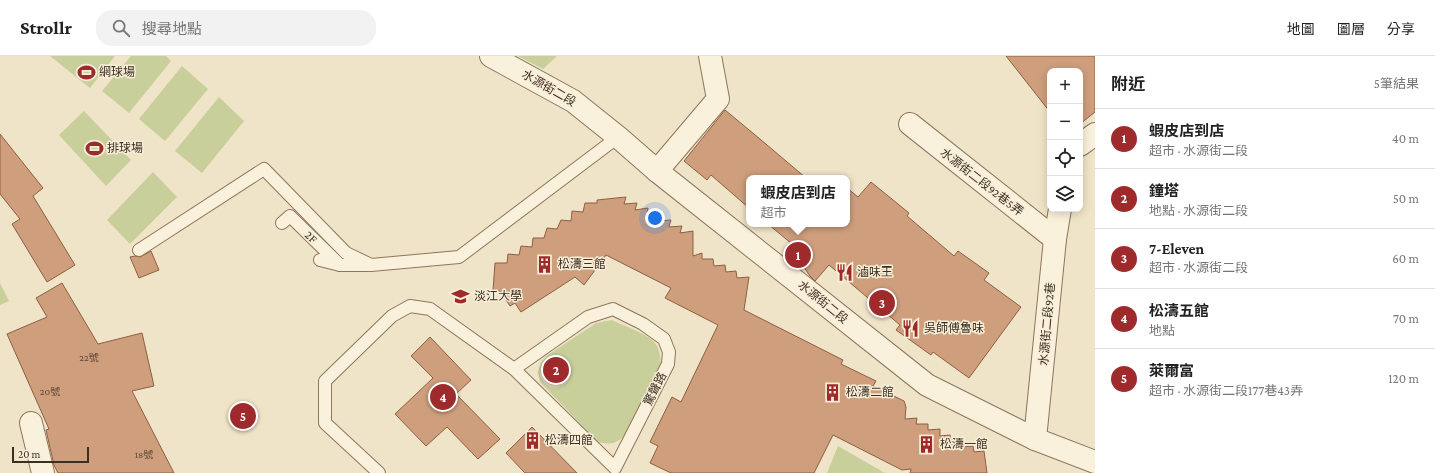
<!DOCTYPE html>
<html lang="zh-TW">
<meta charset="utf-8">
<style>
body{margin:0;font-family:"Crimson Pro","Noto Sans TC",serif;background:#f2f2f2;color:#222}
.controls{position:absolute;right:12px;top:12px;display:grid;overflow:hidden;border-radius:8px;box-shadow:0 2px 10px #0003}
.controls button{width:36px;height:36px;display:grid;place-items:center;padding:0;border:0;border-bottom:1px solid #e0e0e0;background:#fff;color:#222;font:20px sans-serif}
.scale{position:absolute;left:12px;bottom:10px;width:77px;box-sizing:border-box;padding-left:4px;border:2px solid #3d2e20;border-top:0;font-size:11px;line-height:14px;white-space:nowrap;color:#3d2e20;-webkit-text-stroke:3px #f7eed8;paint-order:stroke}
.you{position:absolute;left:655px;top:162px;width:14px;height:14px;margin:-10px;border:3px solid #fff;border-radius:50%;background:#1a73e8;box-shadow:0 0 0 6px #1a73e833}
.badge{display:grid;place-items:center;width:26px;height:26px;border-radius:50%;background:#9e2a2b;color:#fff;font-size:13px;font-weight:700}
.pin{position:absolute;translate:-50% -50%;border:2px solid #fff;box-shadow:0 1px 4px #0006}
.popup{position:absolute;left:746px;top:119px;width:104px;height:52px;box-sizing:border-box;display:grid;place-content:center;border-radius:8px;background:#fff;filter:drop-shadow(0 1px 3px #0005);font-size:13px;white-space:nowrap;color:#767676}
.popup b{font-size:15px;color:#222}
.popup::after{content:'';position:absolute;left:50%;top:100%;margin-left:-8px;border:8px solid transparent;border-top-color:#fff}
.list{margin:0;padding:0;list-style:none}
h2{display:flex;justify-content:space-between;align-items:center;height:52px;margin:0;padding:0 16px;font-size:17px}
h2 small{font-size:13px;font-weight:400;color:#767676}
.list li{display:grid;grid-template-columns:26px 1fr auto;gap:12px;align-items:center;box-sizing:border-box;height:60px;padding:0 16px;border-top:1px solid #e0e0e0}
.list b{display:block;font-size:15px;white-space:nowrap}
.list p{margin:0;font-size:13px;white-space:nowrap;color:#767676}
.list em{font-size:13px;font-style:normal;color:#767676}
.icon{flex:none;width:22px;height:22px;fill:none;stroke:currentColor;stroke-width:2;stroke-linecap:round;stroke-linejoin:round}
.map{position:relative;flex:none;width:1095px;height:417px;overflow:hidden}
header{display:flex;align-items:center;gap:24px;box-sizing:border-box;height:56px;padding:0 20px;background:#fff;border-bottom:1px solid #e0e0e0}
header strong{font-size:19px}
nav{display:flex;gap:22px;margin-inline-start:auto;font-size:14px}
.search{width:280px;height:36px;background:#f2f2f2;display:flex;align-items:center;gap:10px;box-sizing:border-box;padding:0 14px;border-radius:16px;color:#767676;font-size:15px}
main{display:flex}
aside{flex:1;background:#fff}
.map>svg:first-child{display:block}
.green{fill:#c9cf9b;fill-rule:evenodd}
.building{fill:#cf9f7d;stroke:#8d5f41}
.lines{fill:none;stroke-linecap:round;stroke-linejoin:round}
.lane-casing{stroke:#8d765c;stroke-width:14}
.street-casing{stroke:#8d765c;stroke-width:24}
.lane{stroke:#faf1dc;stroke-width:12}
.street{stroke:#faf1dc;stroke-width:22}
.labels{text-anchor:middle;stroke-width:3;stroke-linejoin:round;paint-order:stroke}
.number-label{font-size:10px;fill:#624a37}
.poi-label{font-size:12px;fill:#3d2e20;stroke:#f7eed8;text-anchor:start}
.street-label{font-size:12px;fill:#3d2e20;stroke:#f7eed8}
</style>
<header>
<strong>Strollr</strong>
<div class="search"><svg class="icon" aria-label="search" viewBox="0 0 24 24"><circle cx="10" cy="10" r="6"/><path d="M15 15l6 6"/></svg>搜尋地點</div>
<nav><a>地圖</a><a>圖層</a><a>分享</a></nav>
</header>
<main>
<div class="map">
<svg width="1095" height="417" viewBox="0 0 1095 417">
<rect width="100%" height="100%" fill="#f0e4c8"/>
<g class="green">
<polygon points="50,0 115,0 90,32"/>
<polygon points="131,0 166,0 171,5 129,57 102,35"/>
<polygon points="518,0 557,0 543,13"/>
<polygon points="182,10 208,33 165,85 139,63"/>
<polygon points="219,41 244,65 202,117 175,95"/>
<polygon points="84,55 131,104 106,130 59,79"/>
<polygon points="153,116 177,141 130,188 107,164"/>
<polygon points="0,227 9,245 0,249"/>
<path d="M612,264C624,270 646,277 654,286C660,292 660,300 661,307L626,378C616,388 612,389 598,386L540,326L538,316L541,307L548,299L596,267ZM554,301C563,301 568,306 571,314C570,335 545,338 540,318L543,306Z"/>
<polygon points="838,390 885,417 827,417"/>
</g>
<g class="building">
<polygon points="1006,0 1095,0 1095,56 1080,68 1080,15 1050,15 1050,56"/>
<polygon points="725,54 760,83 806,122 749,122 749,152 711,119 707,124 684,105"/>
<polygon points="0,78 43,132 33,140 75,209 47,226 12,168 20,163 0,138"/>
<polygon points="871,126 909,157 907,160 954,200 958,195 989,217 984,224 1021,251 969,322 933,296 931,299 896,274 900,269 829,209 815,225 810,220 794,197 798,193 768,168 847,168 847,132 858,141"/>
<polygon points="626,141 624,148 637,147 635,154 648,152 647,159 659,158 658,165 671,164 669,171 682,170 680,177 693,175 693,200 702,197 702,203 713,203 714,210 725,209 726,216 736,215 737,222 749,221 744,254 843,304 841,308 876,325 873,330 904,345 906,351 905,363 917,362 916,368 928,368 928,374 940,373 940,380 950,379 951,385 962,384 963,391 973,390 974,396 984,395 987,417 910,417 911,413 902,414 833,379 814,417 671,417 650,407 658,390 650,386 672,341 681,346 718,269 665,242 671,232 606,199 584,229 575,221 521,256 515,247 510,250 500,235 493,234 495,207 507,207 508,198 519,199 521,190 532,191 533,182 544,182 547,172 557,173 561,164 571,165 572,155 583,156 585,147 597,147 597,144"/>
<polygon points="151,195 159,214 139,222 130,201 135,200 140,201"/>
<polygon points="62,227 98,288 142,277 154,330 132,335 174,417 58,417 54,409 46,374 49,373 7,278 47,261 36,242"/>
<polygon points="430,281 471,324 456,338 500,383 478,403 447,371 426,390 395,358 433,322 411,300"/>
<polygon points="532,371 577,417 525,417 506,397"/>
</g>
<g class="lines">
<defs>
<g id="lane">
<polyline points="282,167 290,160 340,209"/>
<polyline points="139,194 264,113 346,197 371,209 459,201 618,81"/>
<polyline points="320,204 340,209 368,209"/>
<polyline points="379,417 325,367 325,325 392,260 410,250 430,253 514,313 615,412 668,308 669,296 664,283 643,268 613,253 588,261 514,313"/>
</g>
<g id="street">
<polyline points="491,0 573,45 618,81 657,115 927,329 1035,383 1095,406"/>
<polyline points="910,68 1055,183"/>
<polyline points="1080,89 1095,78"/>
<polyline points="657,115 718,43 710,0"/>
<polyline points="31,367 43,417"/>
<polyline points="1035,383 1055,183 1060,153"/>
</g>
</defs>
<use href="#lane" class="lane-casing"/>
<use href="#street" class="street-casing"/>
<use href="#lane" class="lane"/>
<use href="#street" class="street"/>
</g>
<defs>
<symbol id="stadium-bare" viewBox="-9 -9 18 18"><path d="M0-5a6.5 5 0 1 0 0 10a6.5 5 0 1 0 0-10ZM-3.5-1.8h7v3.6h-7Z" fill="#9e2a2b" stroke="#f7eed8" stroke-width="2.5" paint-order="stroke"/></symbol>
<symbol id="building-bare" viewBox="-9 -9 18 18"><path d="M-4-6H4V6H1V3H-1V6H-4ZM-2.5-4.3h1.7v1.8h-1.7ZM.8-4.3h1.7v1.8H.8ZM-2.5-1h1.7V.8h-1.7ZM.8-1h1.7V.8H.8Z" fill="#9e2a2b" stroke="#f7eed8" stroke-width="2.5" paint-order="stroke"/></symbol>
<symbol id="restaurant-bare" viewBox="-9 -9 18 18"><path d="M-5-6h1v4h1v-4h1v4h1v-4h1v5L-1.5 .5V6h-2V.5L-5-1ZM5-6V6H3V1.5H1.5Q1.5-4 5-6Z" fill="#9e2a2b" stroke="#f7eed8" stroke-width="2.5" paint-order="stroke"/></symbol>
<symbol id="university-bare" viewBox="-9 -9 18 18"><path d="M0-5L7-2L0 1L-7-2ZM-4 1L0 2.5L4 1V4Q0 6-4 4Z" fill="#9e2a2b" stroke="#f7eed8" stroke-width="2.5" paint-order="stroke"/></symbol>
</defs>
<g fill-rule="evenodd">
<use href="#stadium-bare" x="74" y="4" width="25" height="25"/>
<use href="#stadium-bare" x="82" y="80" width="25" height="25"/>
<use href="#building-bare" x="532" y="196" width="25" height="25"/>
<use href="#restaurant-bare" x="832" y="204" width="25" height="25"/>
<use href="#university-bare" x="448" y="228" width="25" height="25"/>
<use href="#restaurant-bare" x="898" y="260" width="25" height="25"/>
<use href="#building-bare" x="820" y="324" width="25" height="25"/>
<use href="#building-bare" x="520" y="372" width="25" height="25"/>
<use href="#building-bare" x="914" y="376" width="25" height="25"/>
</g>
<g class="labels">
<g class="number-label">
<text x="89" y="305">22號</text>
<text x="50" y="339">20號</text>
<text x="144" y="402">18號</text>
</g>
<g class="poi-label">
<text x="99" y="20">網球場</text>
<text x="107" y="96">排球場</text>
<text x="558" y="212">松濤三館</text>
<text x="857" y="220">滷味王</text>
<text x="474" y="244">淡江大學</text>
<text x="924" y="276">吳師傅魯味</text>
<text x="846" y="340">松濤二館</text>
<text x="545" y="388">松濤四館</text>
<text x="940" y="392">松濤一館</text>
</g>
<g class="street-label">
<text transform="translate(549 32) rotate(30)" y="4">水源街二段</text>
<text transform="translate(982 126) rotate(38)" y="4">水源街二段92巷5弄</text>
<text transform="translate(311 181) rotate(44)" y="4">2F</text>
<text transform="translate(823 246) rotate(39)" y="4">水源街二段</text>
<text transform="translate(1047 268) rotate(-85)" y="4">水源街二段92巷</text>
<text transform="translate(655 333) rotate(-63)" y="4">驚聲路</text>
</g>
</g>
</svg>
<div class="controls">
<button>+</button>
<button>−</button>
<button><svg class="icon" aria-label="locate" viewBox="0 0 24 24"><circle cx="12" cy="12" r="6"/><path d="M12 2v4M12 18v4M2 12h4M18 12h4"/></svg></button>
<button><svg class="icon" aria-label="layers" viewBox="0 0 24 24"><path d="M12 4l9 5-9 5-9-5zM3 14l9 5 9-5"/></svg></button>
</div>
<div class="scale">20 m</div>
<div class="you"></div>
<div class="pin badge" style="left:798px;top:199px">1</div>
<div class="popup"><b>蝦皮店到店</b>超市</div>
<div class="pin badge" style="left:556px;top:314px">2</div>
<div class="pin badge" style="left:882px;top:247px">3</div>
<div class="pin badge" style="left:443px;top:341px">4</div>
<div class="pin badge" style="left:243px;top:360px">5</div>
</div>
<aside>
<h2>附近<small>5筆結果</small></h2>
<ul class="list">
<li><span class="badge">1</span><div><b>蝦皮店到店</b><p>超市 · 水源街二段</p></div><em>40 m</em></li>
<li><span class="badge">2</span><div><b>鐘塔</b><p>地點 · 水源街二段</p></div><em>50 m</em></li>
<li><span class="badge">3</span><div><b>7-Eleven</b><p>超市 · 水源街二段</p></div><em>60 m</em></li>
<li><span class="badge">4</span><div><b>松濤五館</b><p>地點</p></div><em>70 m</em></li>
<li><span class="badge">5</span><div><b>萊爾富</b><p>超市 · 水源街二段177巷43弄</p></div><em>120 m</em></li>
</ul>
</aside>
</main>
